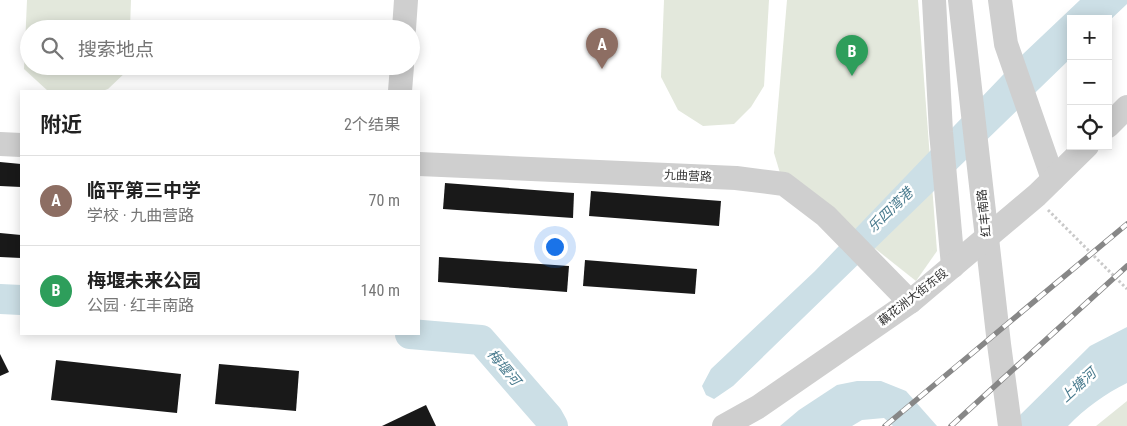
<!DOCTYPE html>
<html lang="zh">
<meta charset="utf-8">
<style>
body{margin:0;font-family:"Roboto Condensed","Noto Sans SC",sans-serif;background:#f2f2f2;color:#222}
.controls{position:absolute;right:15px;top:15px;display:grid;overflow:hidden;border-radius:0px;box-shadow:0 2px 12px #0003}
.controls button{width:45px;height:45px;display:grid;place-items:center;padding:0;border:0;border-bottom:1px solid #e0e0e0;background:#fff;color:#222;font:25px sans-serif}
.you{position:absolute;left:554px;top:246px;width:18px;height:18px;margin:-12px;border:4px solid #fff;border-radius:50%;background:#1a73e8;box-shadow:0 0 0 8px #1a73e833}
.badge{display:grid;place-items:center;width:32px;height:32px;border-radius:50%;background:#2563eb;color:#fff;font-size:16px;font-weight:700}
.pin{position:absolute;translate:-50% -41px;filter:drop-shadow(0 1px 2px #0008)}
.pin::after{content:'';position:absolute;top:26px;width:18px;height:15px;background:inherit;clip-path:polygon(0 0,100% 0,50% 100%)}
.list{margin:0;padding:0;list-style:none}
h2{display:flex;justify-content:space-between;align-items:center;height:65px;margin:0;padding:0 20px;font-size:21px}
h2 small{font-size:16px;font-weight:400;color:#767676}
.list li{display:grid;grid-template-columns:32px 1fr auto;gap:15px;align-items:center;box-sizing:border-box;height:90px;padding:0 20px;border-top:1px solid #e0e0e0}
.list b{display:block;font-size:19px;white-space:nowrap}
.list p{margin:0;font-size:16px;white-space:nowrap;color:#767676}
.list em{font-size:16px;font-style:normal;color:#767676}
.icon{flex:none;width:28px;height:28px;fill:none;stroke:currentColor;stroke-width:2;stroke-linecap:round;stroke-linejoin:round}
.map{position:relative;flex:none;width:1127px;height:426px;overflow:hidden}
.search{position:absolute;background:#fff;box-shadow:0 2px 12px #0003;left:20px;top:20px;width:400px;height:55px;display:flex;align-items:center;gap:12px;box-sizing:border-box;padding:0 18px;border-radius:28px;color:#767676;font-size:19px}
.panel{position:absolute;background:#fff;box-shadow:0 2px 12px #0003;left:20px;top:90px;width:400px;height:245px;border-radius:0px}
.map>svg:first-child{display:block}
.green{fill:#e3e8dc}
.water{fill:#ccdfe6}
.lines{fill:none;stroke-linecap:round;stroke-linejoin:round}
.river{stroke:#ccdfe6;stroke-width:30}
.building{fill:#191919}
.path{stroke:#c9c9c9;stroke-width:3;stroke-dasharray:2.5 2.5;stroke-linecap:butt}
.minor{stroke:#cfcfcf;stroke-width:24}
.rail-casing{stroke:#878787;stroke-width:5.5}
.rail{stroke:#fff;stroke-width:4;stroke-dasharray:11;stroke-linecap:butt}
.labels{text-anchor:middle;stroke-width:5;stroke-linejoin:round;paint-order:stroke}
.street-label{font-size:12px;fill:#323232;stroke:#fff}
.water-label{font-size:14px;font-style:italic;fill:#487a8d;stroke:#fff}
</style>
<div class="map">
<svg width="1127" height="426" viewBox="0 0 1127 426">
<rect width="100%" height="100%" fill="#fff"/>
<g class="green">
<polygon points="27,0 131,0 130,29 29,29 29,66 129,66 129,69 108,89 102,91 48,91 24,69"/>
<polygon points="664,0 769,0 764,86 751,107 734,124 703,126 678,110 661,77"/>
<polygon points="787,0 918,0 937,251 916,281 780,173 774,153"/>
<polygon points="1127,401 1127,426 1096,426"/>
</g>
<g class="water">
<polygon points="1080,0 1127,0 1127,4 1108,22 1108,19 1071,19 1071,58 733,386 714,399 706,395 702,386 711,369 815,271 1023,54"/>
<path d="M1127,327V383C1105,394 1085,408 1068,426H1009L1090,346Z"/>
<polygon points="857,381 881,381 906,391 937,426 893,426 884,418 862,420 852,426 780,426 799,410 837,385"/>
</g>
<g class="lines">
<g class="river">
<polyline points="0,299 21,300"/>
<polyline points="410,334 481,340 548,417 553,426"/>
</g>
</g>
<g class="building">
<polygon points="0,162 21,164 21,187 0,186"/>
<polygon points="445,183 574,193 573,218 443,209"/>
<polygon points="591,191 721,201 719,226 589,216"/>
<polygon points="0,233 21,235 21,258 0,257"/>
<polygon points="439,257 569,266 567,292 438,282"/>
<polygon points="585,260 697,269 695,294 583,286"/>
<polygon points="0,354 9,372 0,376"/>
<polygon points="56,360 181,374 177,413 51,400"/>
<polygon points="219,364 299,371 296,411 215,404"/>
<polygon points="426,405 436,426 382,426"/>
</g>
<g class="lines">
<polyline class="path" points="1048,210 1127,289"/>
<g class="minor">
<polyline points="934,0 941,132 953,266"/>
<polyline points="960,0 999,344 1010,426"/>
<polyline points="1000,0 1006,44 1053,179"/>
<polyline points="404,29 406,0"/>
<polyline points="400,91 402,66"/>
<polyline points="1108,126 1127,107"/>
<polyline points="0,144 21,145"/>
<polyline points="419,164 736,178 784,184 826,216 910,302"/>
<polyline points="724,426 758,407 910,302 1037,195 1087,146"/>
</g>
<defs>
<g id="rail">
<polyline points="885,426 1127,224"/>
<polyline points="951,426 1127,266"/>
</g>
</defs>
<use href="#rail" class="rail-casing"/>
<use href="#rail" class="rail"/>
</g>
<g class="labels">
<g class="street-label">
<text transform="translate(688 176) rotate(3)" y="4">九曲营路</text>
<text transform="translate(984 213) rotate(-96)" y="4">红丰南路</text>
<text transform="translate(913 297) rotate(-38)" y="4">藕花洲大街东段</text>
</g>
<g class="water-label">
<text transform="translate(890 210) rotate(-44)" y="5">乐四湾港</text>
<text transform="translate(504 367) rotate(50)" y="5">梅堰河</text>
<text transform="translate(1078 385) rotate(-42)" y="5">上塘河</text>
</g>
</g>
</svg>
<div class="controls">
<button>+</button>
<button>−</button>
<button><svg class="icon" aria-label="locate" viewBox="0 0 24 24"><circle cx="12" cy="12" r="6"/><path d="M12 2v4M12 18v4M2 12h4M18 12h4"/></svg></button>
</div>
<div class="you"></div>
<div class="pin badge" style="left:602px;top:69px;background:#8d6e63">A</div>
<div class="pin badge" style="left:852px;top:76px;background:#2e9e5b">B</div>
<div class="search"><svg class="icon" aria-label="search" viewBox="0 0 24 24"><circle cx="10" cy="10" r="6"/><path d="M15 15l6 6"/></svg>搜索地点</div>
<section class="panel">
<h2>附近<small>2个结果</small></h2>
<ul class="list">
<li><span class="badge" style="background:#8d6e63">A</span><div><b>临平第三中学</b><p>学校 · 九曲营路</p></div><em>70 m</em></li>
<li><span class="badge" style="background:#2e9e5b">B</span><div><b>梅堰未来公园</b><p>公园 · 红丰南路</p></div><em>140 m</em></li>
</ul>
</section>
</div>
